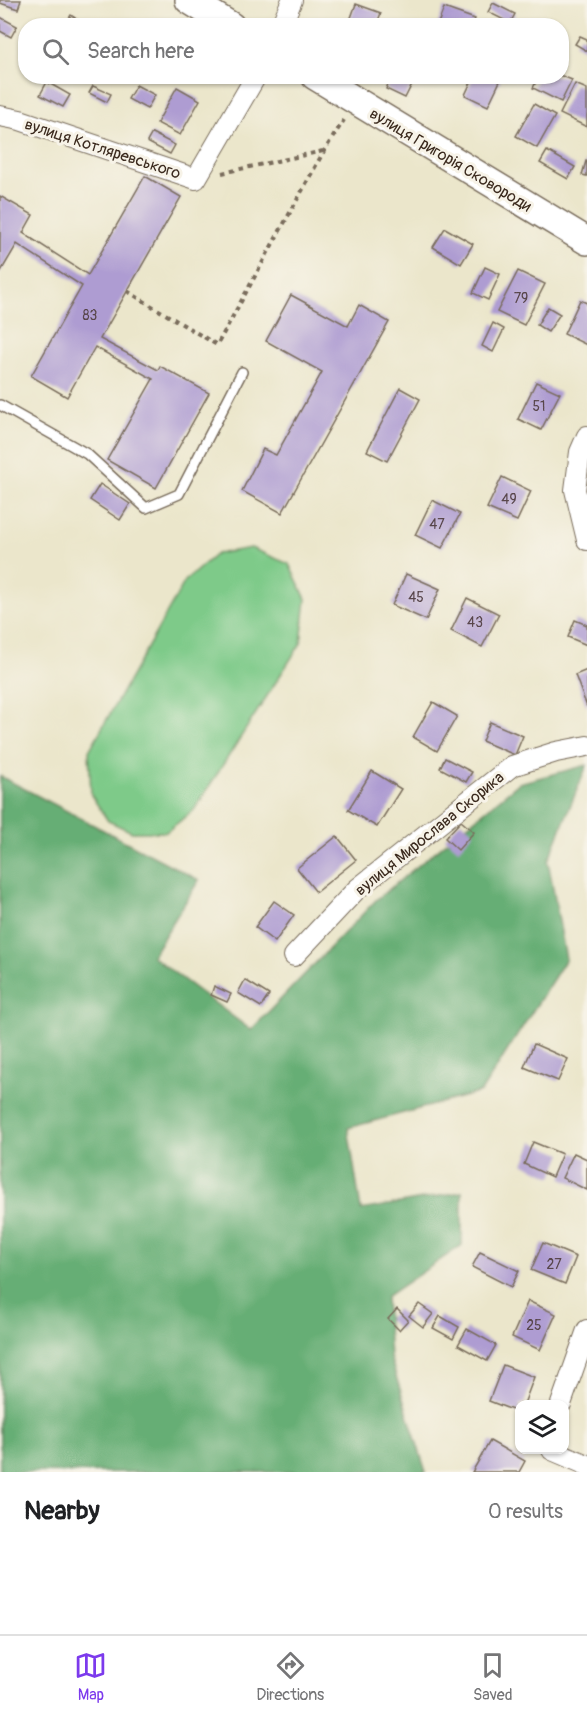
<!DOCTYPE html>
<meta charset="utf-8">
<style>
body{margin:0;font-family:Pangolin,sans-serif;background:#f2f2f2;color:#202124}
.controls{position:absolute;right:18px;bottom:18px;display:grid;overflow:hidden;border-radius:12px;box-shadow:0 2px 4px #0004}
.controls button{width:54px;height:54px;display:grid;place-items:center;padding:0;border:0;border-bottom:2px solid #e0e0e0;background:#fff;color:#202124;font:30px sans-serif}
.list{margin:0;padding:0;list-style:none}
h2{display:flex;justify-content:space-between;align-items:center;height:78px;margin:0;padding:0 24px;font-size:26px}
h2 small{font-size:20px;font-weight:400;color:#757577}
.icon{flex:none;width:33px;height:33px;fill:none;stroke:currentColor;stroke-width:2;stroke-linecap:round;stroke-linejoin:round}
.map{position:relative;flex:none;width:587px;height:1472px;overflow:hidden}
.search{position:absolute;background:#fff;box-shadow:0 2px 4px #0004;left:18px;right:18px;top:18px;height:66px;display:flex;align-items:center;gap:15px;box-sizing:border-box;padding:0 21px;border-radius:24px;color:#757577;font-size:22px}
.sheet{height:162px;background:#fff}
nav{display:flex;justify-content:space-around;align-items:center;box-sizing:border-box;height:84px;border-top:2px solid #e0e0e0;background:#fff;font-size:16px;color:#757577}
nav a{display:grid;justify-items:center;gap:3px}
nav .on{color:#7c3aed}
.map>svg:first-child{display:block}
.green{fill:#7eca89;stroke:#5c7a54;stroke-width:1.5}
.forest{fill:#66ae75;stroke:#506c4a;stroke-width:1.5}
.building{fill:#ae9cd2}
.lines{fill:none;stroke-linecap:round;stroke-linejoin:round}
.lane-casing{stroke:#796c5b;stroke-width:12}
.street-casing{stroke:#796c5b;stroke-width:22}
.secondary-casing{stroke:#796c5b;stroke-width:30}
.path{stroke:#796c5b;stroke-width:4;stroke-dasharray:4.5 4.5;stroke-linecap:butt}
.lane{stroke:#fff;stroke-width:9}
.street{stroke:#fff;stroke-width:20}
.secondary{stroke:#fff;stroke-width:27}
.labels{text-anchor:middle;stroke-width:6;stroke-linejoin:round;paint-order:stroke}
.number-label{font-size:14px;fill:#58464b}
.street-label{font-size:16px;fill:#3b2a1e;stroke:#f7f3e8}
</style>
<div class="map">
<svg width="587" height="1472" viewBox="0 0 587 1472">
<rect width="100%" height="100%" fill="#f7f3e8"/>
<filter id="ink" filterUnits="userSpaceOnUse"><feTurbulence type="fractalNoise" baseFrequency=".0167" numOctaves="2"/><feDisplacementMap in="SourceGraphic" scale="12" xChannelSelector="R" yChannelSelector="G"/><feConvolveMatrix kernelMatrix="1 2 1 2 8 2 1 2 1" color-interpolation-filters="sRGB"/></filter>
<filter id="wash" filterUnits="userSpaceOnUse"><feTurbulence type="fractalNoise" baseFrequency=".008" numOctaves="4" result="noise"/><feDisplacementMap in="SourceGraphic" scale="24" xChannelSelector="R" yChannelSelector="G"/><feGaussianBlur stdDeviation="1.35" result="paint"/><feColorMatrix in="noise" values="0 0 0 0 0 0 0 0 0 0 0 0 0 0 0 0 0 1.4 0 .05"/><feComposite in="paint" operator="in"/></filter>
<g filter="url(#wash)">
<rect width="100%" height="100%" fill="#ebe6cb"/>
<polygon class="green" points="251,548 289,564 306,599 301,643 194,810 166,832 132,832 108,821 91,795 89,751 185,581 216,554"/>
<polygon class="forest" points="587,765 548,861 566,959 481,1092 348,1128 361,1210 462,1192 462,1245 386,1297 390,1357 426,1472 0,1472 0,776 199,880 152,956 251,1030 376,900 519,783"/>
<g id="blocks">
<g class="building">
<polygon points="0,0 21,0 18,9 0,3"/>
<polygon points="493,3 515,14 510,23 488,12"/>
<polygon points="356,4 381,13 376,26 348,26"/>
<polygon points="444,8 475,19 472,26 437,26"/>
<polygon points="71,15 87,26 64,26"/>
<polygon points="0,17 17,26 11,37 0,31"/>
<polygon points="580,36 587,39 587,51 575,44"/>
<polygon points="392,76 416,76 405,98 386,89"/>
<polygon points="474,76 496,76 501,79 488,106 465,95"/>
<polygon points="539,76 562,76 572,80 561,102 533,88"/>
<polygon points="47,82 70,95 63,107 40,95"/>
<polygon points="575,84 587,89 587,127 560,114"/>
<polygon points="136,85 155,95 147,109 128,99"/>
<polygon points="93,86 111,94 107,102 89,93"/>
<polygon points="177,87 200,100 180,135 157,123"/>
<polygon points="534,104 555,116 537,148 516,136"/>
<polygon points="152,133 175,145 170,154 147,142"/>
<polygon points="547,151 575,167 568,179 540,163"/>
<polygon points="586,161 587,161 587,176 582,175"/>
<polygon points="145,176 181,197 100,339 158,370 160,366 209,393 156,488 107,460 153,379 95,347 67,397 31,376 82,286 17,244 0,273 0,196 33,215 23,233 88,275"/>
<polygon points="445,228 473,244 461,264 433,247"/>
<polygon points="485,267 500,274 488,300 473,293"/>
<polygon points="518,271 545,284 524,325 497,312"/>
<polygon points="291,295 348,326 359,305 389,322 282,513 242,491 263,449 276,455 322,372 266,341"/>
<polygon points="580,300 587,303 587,345 564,334"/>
<polygon points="548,307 560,314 548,332 537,325"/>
<polygon points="493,323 504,329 493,352 482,346"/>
<polygon points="536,382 560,393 541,430 518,419"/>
<polygon points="400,388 420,399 387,461 367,451"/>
<polygon points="502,477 531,491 517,521 487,508"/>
<polygon points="100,484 130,504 120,520 90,500"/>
<polygon points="432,500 460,514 442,548 415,535"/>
<polygon points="406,574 440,589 426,620 392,605"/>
<polygon points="467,598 499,614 482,647 451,631"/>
<polygon points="575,620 587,625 587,645 568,637"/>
<polygon points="587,670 587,707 575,675"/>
<polygon points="433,702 457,716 437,751 413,737"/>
<polygon points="490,722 523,736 515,755 482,741"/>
<polygon points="445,758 472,772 466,782 440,768"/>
<polygon points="372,771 401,789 377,827 348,810"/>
<polygon points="461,821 474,832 458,850 445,838"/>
<polygon points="337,836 356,860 316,892 297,868"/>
<polygon points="274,901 294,915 275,942 255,927"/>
<polygon points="245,980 269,995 261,1007 238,993"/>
<polygon points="214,986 231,994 227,1002 211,995"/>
<polygon points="534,1044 568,1059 558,1081 524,1067"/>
<polygon points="533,1142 562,1154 552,1177 524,1164"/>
<polygon points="574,1153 587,1159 587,1190 562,1178"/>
<polygon points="543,1243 576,1257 565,1284 531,1270"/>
<polygon points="480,1252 519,1271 511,1287 472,1267"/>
<polygon points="528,1301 556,1314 540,1350 512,1337"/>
<polygon points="419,1304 433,1314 423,1327 409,1316"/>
<polygon points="397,1309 408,1320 399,1330 388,1319"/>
<polygon points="440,1316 459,1327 453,1339 433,1328"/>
<polygon points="467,1329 496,1345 487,1361 458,1345"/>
<polygon points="503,1365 534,1377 524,1404 520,1404 520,1413 489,1401"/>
<polygon points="490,1441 525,1461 519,1472 472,1472"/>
</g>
</g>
</g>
<g filter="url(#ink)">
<use href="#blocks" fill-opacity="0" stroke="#796c5b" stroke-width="1.5"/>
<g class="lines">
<defs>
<polyline id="lane" points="0,405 87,454 146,508 179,494 242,372"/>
<g id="street">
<polyline points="281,26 292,0"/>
<polyline points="0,116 20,120 196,179 256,76"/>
<polyline points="587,436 580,452 575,490 587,540"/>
<polyline points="294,956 357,889 512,766 556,752 587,746"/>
<polyline points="561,1404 587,1330"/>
<polyline points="552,1450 587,1465"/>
</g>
<g id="secondary">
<polyline points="189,0 231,26"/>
<polyline points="315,76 587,241"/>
</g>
</defs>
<use href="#lane" class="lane-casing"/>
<use href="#street" class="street-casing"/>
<use href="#secondary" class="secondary-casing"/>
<g class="path">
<polyline points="222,173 323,151"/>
<polyline points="127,291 217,345 324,151 344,120"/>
</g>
<use href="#lane" class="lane"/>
<use href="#street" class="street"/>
<use href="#secondary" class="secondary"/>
</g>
</g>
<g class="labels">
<g class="number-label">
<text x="521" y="303">79</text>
<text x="90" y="320">83</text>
<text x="539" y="411">51</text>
<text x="509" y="504">49</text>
<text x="437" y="529">47</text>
<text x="416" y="602">45</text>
<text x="475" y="627">43</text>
<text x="554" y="1269">27</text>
<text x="534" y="1330">25</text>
</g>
<g class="street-label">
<text transform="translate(103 148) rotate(18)" y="6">вулиця Котляревського</text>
<text transform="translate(451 159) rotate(31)" y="6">вулиця Григорія Сковороди</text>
<text transform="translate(429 833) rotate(-39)" y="6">вулиця Мирослава Скорика</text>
</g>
</g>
</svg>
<div class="controls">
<button><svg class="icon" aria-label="layers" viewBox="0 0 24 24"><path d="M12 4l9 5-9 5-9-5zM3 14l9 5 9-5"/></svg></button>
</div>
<div class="search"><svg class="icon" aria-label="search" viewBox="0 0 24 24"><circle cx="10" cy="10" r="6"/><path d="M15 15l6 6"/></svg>Search here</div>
</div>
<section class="sheet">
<h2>Nearby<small>0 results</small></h2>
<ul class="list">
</ul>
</section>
<nav>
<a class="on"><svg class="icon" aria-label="map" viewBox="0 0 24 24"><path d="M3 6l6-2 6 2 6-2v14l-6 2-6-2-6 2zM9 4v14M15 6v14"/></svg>Map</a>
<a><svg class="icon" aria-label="directions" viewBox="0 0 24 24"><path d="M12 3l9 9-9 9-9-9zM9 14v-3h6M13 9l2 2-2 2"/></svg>Directions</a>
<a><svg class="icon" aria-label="saved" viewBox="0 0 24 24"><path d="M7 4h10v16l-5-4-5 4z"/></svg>Saved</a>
</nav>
